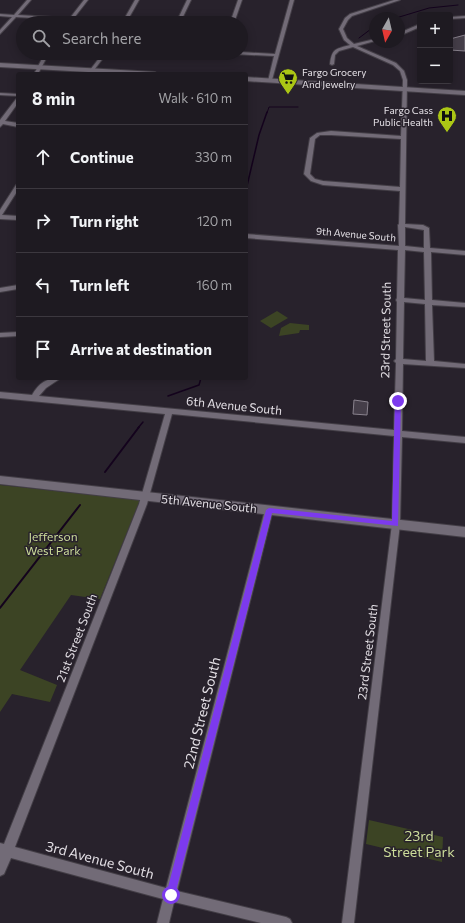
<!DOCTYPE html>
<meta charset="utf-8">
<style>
body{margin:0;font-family:Commissioner,sans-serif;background:#2b272e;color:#f1f3f6}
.controls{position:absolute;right:12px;top:12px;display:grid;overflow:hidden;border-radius:4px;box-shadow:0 2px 10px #0003}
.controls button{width:36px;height:36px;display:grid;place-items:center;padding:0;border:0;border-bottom:1px solid #3c383f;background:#1e1a21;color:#f1f3f6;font:20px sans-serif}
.compass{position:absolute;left:369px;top:12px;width:36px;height:36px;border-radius:50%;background:#1e1a21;box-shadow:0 2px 10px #0003;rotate:188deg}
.stop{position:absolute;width:12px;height:12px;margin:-9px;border:3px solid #7c3aed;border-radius:50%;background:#fff}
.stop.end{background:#7c3aed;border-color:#fff;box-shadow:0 1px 4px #0008}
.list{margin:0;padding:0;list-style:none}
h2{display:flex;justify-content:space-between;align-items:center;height:52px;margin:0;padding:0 16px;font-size:17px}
h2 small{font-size:13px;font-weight:400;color:#a1a1a5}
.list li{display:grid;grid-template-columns:26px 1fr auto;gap:12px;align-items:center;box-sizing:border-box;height:64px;padding:0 16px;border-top:1px solid #3c383f}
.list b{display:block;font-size:15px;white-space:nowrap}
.list em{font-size:13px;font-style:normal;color:#a1a1a5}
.icon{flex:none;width:22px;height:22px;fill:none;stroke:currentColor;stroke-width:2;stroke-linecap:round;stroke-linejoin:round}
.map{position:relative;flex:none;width:465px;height:923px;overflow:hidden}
.search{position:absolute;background:#1e1a21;box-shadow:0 2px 10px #0003;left:16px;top:16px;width:232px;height:44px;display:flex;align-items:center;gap:10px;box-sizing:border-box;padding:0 14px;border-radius:22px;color:#a1a1a5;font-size:15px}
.panel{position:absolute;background:#1e1a21;box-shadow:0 2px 10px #0003;left:16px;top:72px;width:232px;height:308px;border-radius:4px}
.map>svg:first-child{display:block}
.green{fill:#3c4424}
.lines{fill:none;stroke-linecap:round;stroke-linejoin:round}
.stream-far2{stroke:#14031d;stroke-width:1}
.stream-far1{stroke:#14031d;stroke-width:1.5}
.stream{stroke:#14031d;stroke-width:2}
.building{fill:#453e49;stroke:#89828d}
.street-casing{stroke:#433e46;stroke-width:2}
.secondary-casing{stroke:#433e46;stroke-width:2}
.street{fill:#726b77;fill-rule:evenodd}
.secondary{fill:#726b77;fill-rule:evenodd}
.route{fill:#7c3aed}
.labels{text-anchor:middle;stroke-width:3;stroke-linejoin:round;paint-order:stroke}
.far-poi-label{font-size:10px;fill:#e3dfe5;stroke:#28222c;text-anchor:start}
.far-street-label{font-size:10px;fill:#e3dfe5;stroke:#28222c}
.street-label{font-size:12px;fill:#e3dfe5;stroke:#28222c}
.park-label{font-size:12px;fill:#ccdc9a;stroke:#28222c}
.near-street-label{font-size:14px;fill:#e3dfe5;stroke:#28222c}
.near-park-label{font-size:14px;fill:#ccdc9a;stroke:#28222c}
</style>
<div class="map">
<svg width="465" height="923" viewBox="0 0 465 923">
<rect width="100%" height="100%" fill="#28222c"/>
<g class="green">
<polygon points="277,311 288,318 271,328 260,321"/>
<polygon points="290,323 309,325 309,330 300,330 299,333 279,336 281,328"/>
<polygon points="0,485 140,500 100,599 71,595 20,670 57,685 50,702 12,694 0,712"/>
<polygon points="369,820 443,837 442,862 366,844"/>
</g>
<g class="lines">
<g class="stream-far2">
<polyline points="396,18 429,8 458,5"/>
<polyline points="359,38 375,26"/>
<polyline points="267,113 269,107 298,107"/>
</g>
<g class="stream-far1">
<polyline points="246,190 259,135 267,112"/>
<polyline points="168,396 199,385 201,378"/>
<polyline points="138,428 143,422"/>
</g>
<g class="stream">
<polyline points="105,472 139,427"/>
<polyline points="0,608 80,505"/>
</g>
</g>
<g class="building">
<polygon points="465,35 465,51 450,50 450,39"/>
<polygon points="354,400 368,402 367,415 353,414"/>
</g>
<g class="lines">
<defs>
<g id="street">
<polygon points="27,0 31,0 18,15 70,18 84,0 88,0 70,23 68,23 68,20 16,17 0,34 0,30 12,17 0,16 0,14 14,15"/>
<polygon points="135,0 139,0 126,23 122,23"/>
<polygon points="187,0 191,0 180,23 176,23"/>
<polygon points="238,0 242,0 234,23 230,23"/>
<polygon points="290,0 294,0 272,80 268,81 274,56 232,54 230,53 241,52 275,54"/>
<path d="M394,0H400L352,16L348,20L343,29L347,38L354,44L375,39V41L357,46L396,63L404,71L407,80L405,224L423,225L429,228L430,248L465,251V255L431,252L432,300L465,303V307L432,305L434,361L465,364V368L403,364L402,431L465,437V443L402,437L400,524L354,923H342L392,524L394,436L172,414L147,504L15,847L166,888L265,510L266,508H272L273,510L177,891L286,917L290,919L292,923H261L174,902L169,923H157L163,899L11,858L4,874L0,876V843L4,844L139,504L165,414L0,398V392L32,395C39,383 46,378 61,378L46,388L39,396L394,430L396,363L394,361L396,359L397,302L396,300L397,298L398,250L246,238V234L399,246L398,225L399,224L400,191L323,185L311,181L304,174L310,138L317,133L331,131L401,136L403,80L400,71L393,65L353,47L339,51L335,55L334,64L332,65L330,64C332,48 336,49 350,45L344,40L339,29L345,18L350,14ZM320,135H331L401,139L400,187L323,181L315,179L310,174L315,139ZM405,227L424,230V248L405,246ZM405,250L424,252L425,300L404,298ZM404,302L425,304L426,361L403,359Z"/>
<polygon points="465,16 465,18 450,19 450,17"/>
<polygon points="420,24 420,27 399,36 399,33"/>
<polygon points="45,53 49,53 38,74 34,74"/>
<polygon points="103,53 107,53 91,74 87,74"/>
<polygon points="0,93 18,94 18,96 0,95"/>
<polygon points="16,99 18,99 18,103 5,121 18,123 18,127 3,124 0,127 0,120"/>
<polygon points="18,184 18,190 2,215 18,216 18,220 0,219 0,210 16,185"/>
<polygon points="18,285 18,289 0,292 0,288"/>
<polygon points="18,332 18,336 0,337 0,333"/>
</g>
<g id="secondary">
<polygon points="0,63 155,72 158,74 123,74 0,67"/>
<polygon points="246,77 465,91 465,95 246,81"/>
<polygon points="0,476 465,527 465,537 0,484"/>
</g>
</defs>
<use href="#street" class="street-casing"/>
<use href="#secondary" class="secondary-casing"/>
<use href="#street" class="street"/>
<use href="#secondary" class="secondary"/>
</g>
<polygon class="route" points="395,399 401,401 398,526 272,513 175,895 174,898 171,900 167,898 166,895 266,510 269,508 392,521"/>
<defs>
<symbol id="supermarket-pin" viewBox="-11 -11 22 30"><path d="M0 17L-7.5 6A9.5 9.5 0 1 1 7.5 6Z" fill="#abc615" stroke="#28222c"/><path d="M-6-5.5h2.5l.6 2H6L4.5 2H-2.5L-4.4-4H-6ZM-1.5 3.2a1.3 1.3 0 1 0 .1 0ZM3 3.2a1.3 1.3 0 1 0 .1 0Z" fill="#111"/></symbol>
<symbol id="hospital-pin" viewBox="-11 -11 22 30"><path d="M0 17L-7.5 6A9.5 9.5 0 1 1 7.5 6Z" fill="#abc615" stroke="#28222c"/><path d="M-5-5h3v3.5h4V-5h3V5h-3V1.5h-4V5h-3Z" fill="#111"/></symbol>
</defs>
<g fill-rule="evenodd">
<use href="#supermarket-pin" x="277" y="67" width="22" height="30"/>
<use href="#hospital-pin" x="436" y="105" width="22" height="30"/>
</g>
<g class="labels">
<g class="far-poi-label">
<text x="302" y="76">Fargo Grocery<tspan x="302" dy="12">And Jewelry</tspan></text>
<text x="433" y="114" text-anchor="end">Fargo Cass<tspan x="433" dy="12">Public Health</tspan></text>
</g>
<g class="far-street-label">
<text transform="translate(356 234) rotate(5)" y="4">9th Avenue South</text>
</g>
<g class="street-label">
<text transform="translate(386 330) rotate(-89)" y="4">23rd Street South</text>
<text transform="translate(234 406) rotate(6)" y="4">6th Avenue South</text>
<text transform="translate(209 504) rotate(6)" y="4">5th Avenue South</text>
<text transform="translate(77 638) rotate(-69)" y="4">21st Street South</text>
<text transform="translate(368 652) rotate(-83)" y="4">23rd Street South</text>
</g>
<g class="park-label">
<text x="53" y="541">Jefferson<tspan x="53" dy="14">West Park</tspan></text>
</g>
<g class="near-street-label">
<text transform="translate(202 713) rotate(-76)" y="5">22nd Street South</text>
<text transform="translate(100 860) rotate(15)" y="5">3rd Avenue South</text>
</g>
<g class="near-park-label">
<text x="419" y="841">23rd<tspan x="419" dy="16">Street Park</tspan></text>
</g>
</g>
</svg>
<div class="controls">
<button>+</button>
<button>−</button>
</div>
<svg class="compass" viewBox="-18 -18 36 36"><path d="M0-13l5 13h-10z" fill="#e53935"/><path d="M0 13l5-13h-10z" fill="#a1a1a5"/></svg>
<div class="stop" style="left:171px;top:895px"></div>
<div class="stop end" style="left:398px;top:401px"></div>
<div class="search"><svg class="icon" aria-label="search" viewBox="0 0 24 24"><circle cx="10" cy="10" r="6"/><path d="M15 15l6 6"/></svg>Search here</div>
<section class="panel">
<h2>8 min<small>Walk · 610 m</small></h2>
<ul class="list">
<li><svg class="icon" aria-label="ahead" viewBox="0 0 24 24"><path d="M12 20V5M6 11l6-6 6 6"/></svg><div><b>Continue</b></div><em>330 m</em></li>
<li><svg class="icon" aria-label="right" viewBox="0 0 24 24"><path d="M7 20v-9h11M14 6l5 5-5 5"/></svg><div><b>Turn right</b></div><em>120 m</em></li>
<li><svg class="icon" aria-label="left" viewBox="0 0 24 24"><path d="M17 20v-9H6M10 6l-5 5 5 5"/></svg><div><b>Turn left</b></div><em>160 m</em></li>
<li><svg class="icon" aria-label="arrive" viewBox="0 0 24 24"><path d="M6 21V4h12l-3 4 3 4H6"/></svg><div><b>Arrive at destination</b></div></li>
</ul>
</section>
</div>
